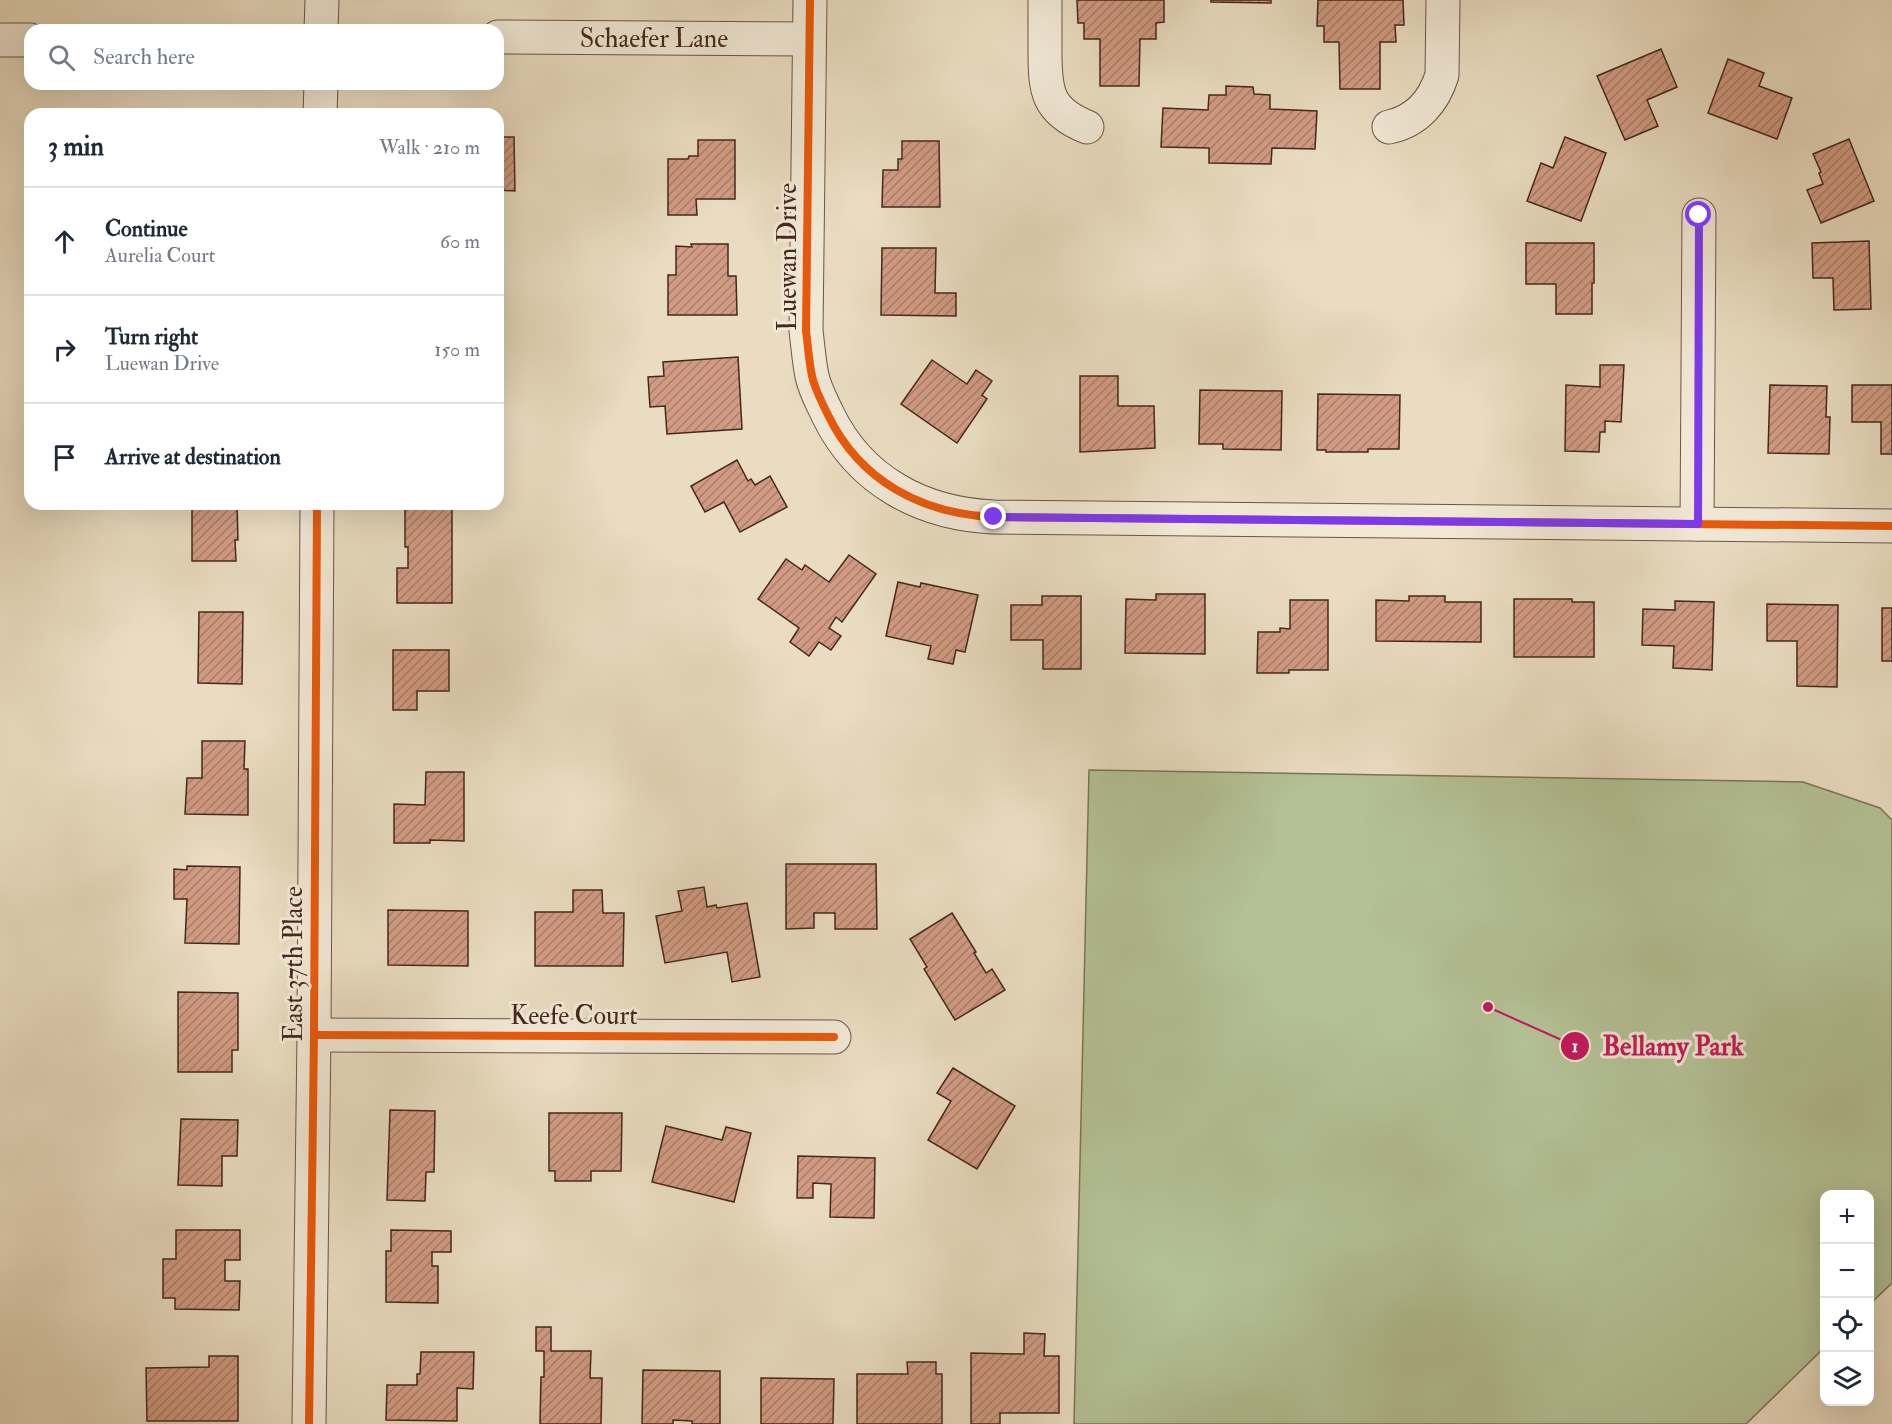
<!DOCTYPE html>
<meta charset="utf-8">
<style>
body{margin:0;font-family:"IM FELL Double Pica",serif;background:#f2f2f3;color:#1f2937}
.controls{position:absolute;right:18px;bottom:18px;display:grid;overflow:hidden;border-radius:12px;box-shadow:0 6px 24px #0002}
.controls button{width:54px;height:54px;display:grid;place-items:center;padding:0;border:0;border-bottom:2px solid #e0e1e3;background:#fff;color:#1f2937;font:30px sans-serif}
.stop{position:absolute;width:18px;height:18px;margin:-14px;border:4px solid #7c3aed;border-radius:50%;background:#fff}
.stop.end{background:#7c3aed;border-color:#fff;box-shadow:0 2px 6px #0008}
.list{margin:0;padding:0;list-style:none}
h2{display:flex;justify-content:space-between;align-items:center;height:78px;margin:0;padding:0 24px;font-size:26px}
h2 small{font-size:20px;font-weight:400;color:#747a83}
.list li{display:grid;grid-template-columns:39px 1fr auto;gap:18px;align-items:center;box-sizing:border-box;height:108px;padding:0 24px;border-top:2px solid #e0e1e3}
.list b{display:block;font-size:22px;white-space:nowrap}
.list p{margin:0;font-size:20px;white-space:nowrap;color:#747a83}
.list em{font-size:20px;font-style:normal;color:#747a83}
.icon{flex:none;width:33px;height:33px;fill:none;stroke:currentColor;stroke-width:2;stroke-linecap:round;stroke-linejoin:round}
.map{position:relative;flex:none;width:1892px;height:1424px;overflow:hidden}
.search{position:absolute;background:#fff;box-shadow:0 6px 24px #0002;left:24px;top:24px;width:480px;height:66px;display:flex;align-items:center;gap:15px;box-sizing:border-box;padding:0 21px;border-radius:18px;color:#747a83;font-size:22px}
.panel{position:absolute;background:#fff;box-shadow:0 6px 24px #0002;left:24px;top:108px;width:480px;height:402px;border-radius:18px}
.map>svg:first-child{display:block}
.park{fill:#b3c195;stroke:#7c7458;stroke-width:1.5}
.building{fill:url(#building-hatch);stroke:#46271c;stroke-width:1.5}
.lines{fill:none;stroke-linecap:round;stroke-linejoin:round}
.minor-casing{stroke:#6f5445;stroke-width:35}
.minor{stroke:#f1e8d6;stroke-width:33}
.cycleway-casing{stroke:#f1e8d6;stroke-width:11}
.cycleway{stroke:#e8590c;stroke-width:8}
.route{stroke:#7c3aed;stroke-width:8}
.labels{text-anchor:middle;stroke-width:6;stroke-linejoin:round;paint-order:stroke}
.street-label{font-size:26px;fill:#46271c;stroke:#f1e8d6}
.leader{fill:none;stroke:#c2185b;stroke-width:2}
.callout-dot{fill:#c2185b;stroke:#f1e8d6;stroke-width:2}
.mark-label{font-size:18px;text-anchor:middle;font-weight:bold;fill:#fff}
.callout-label{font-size:27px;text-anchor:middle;font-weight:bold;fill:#c2185b;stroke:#f1e8d6;stroke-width:6;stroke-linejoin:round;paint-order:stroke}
</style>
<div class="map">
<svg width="1892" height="1424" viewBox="0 0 1892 1424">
<defs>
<pattern id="building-hatch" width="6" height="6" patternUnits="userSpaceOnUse" patternTransform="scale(1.5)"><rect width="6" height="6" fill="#d19b83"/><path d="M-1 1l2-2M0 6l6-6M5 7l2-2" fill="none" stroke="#ab7e6a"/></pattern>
</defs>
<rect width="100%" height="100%" fill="#e9dcc0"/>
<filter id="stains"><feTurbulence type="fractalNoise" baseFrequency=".00333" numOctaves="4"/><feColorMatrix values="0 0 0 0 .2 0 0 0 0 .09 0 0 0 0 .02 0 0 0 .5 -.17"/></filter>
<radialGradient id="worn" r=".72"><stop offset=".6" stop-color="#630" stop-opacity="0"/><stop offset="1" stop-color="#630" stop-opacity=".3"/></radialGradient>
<polygon class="park" points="1089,770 1803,782 1880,808 1892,820 1892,1283 1870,1304 1870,1194 1824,1194 1824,1348 1746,1424 1074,1424"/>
<g class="building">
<polygon points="1077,0 1164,0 1164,22 1156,23 1156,39 1140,39 1139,86 1100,86 1100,39 1084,39 1084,23 1078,23"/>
<polygon points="1211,0 1271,0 1271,3 1211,2"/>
<polygon points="1318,0 1403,0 1404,25 1395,25 1396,42 1380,42 1380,89 1340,89 1339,42 1324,42 1324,26 1317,26"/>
<polygon points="1661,49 1677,87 1647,100 1658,126 1625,140 1597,76"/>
<polygon points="1728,59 1764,73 1759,86 1792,98 1777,139 1708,113"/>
<polygon points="1226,86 1253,87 1254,94 1270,95 1270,109 1317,111 1315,149 1272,148 1271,164 1209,163 1209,148 1161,147 1163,108 1208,110 1209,95 1226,95"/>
<polygon points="498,137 514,137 515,191 498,190"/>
<polygon points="1565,137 1606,153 1581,221 1527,201 1541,163 1553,168"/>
<polygon points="1849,139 1874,201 1821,223 1807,190 1823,184 1819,173 1821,172 1813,154"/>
<polygon points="698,140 735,140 735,199 696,199 697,215 668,215 668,159 688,159 689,156 698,156"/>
<polygon points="902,141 939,141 940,207 882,207 883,170 898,170 898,159 902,159"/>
<polygon points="1869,241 1871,309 1834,310 1833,278 1813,278 1812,243"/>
<polygon points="1526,243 1594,243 1594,283 1592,283 1592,314 1556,314 1556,284 1526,284"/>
<polygon points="691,244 728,244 728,276 736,276 737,315 668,315 668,275 676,275 676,246 692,247"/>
<polygon points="882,248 936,248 935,293 956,293 956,316 881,315"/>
<polygon points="738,357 742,429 667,434 665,406 650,407 648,377 664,376 663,362"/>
<polygon points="932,360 967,384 976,370 992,381 982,395 987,399 957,443 901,404"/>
<polygon points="1600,365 1624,365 1621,422 1605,421 1605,432 1600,432 1599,452 1565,451 1566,385 1600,387"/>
<polygon points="1080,376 1118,376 1118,406 1154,406 1155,448 1080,452"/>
<polygon points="1770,385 1827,386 1826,417 1830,417 1829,454 1768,453"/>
<polygon points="1852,385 1892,385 1892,454 1881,454 1881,422 1852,422"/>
<polygon points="1200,390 1282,391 1281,450 1223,449 1223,444 1199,444"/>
<polygon points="1318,394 1400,395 1399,449 1368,449 1368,452 1326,452 1326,450 1317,450"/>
<polygon points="737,460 748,481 751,479 755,485 770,476 787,507 740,532 724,502 705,512 691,486"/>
<polygon points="192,504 237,504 238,540 235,540 236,561 192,561"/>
<polygon points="405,504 452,504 452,603 397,603 397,568 408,568 408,547 405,547"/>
<polygon points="849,555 876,574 842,622 836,617 829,628 841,636 831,650 819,642 809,656 790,642 799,628 758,599 786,559 802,570 805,565 829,582"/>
<polygon points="898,582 920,587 921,583 978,595 965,652 956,650 953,664 928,659 931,646 886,636"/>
<polygon points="1156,594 1205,594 1205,654 1125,653 1126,599 1156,600"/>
<polygon points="1042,596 1081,596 1081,669 1043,669 1043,640 1011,640 1011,605 1042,605"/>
<polygon points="1409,596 1445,596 1445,602 1481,602 1481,642 1376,641 1376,600 1409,601"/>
<polygon points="1514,599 1572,599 1572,602 1594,602 1594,657 1514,657"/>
<polygon points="1290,600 1328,600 1328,670 1289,670 1289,673 1257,673 1258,632 1280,632 1280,628 1290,629"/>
<polygon points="1675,601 1714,602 1712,670 1673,668 1674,646 1642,645 1643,609 1675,610"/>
<polygon points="1767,604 1838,605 1837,687 1797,686 1797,641 1767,641"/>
<rect x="1882" y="608" width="10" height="53"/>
<polygon points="199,612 243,612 242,684 198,683"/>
<polygon points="393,650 449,650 449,691 417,691 417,710 393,710"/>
<polygon points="202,741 245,741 244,769 248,769 248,815 185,814 187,778 202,778"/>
<polygon points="426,772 464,772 464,841 430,840 430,843 394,843 394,804 425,805"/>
<polygon points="786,864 876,864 877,929 835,929 835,913 814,913 814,928 786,929"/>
<polygon points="187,866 240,867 239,944 185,943 187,899 174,899 174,869 187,870"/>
<polygon points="704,887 707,907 716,905 717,908 747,903 760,977 732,982 727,952 665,963 656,916 682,911 678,891"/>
<polygon points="573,890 602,890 603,913 624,913 623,966 535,966 535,912 573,912"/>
<polygon points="388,910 468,911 468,966 388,965"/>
<polygon points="952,913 976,952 974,953 986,973 992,969 1005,990 955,1020 924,969 927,967 910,939"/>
<polygon points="178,992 238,993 238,1050 232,1050 232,1072 178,1072"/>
<polygon points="953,1068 1015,1106 977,1169 928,1140 951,1101 937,1093"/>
<polygon points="390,1110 435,1111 434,1172 426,1172 425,1201 387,1200"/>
<polygon points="549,1113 622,1113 621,1171 591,1171 591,1181 555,1181 555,1171 549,1171"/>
<polygon points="181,1119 238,1120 237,1156 222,1156 222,1186 178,1185"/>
<polygon points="666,1126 722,1140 726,1127 751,1133 734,1202 652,1182"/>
<polygon points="798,1156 875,1158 874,1218 830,1217 831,1184 813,1183 813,1198 797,1198"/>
<polygon points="176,1230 240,1230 240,1260 225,1260 225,1281 240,1281 239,1310 175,1309 175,1298 163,1298 163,1259 176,1259"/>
<polygon points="391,1230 451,1231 451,1252 432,1252 432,1266 438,1266 438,1303 386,1302 386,1251 391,1251"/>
<polygon points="536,1327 551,1327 551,1351 591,1351 590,1378 602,1378 601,1424 540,1424 541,1377 544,1377 544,1351 536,1351"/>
<polygon points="1024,1333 1045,1334 1044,1356 1059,1356 1059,1413 1000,1413 1000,1424 971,1424 971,1353 1024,1354"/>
<polygon points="421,1352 474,1352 473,1389 457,1388 457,1421 386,1420 387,1385 417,1385 417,1374 420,1374"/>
<polygon points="209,1356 238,1356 238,1421 147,1421 146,1368 209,1367"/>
<polygon points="907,1362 936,1362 936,1374 942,1374 942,1424 857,1424 857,1374 908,1374"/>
<polygon points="643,1370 720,1371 720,1424 692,1424 692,1421 673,1420 673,1424 642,1424"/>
<polygon points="761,1378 834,1379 833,1424 761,1424"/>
</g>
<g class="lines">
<defs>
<g id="minor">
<path d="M810,0L806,331C808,346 809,362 812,376C815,390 822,402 828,415C860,481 922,514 994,517L1892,526"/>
<path d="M1045,0C1045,17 1045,35 1045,52C1045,91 1047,111 1087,127"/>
<polyline points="321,30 322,0"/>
<polyline points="498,37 809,39"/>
<polyline points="0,40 30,40"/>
<polyline points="320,114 321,84"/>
<path d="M1389,127C1417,121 1434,101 1442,75L1443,0"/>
<polyline points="1697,524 1699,215"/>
<polyline points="314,1035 834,1037"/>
<polyline points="309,1424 314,1035 317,504"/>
</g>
</defs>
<use href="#minor" class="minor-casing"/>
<use href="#minor" class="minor"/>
<defs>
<g id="cycleway">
<path d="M810,0L806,331C808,346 809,362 812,376C815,390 822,402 828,415C860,481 922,514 994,517L1892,526"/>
<polyline points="314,1035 834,1037"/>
<polyline points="309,1424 314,1035 317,504"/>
</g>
</defs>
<use href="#cycleway" class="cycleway-casing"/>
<use href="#cycleway" class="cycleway"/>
</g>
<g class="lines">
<polyline class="route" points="994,517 1698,524 1699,215"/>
</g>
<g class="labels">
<g class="street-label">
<text x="654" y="47">Schaefer Lane</text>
<text transform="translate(787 257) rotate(-90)" y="9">Luewan Drive</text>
<text transform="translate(293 964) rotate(-90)" y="9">East 37th Place</text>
<text x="574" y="1024">Keefe Court</text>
</g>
</g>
<path class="leader" d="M1488 1007L1575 1046"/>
<g class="callout-dot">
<circle cx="1488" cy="1007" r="6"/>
<circle cx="1575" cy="1046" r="15"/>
</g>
<g class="mark-label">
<text x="1575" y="1052">1</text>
</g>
<g class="callout-label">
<text x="1673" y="1055">Bellamy Park</text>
</g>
<rect width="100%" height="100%" filter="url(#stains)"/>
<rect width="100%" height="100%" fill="url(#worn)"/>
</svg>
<div class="controls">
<button>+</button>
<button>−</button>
<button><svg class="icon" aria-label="locate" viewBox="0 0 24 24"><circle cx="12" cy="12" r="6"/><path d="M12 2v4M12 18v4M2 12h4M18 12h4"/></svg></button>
<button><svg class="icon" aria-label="layers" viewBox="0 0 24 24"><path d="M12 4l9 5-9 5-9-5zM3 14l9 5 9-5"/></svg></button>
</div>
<div class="stop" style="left:1699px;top:215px"></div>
<div class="stop end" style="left:994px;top:517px"></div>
<div class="search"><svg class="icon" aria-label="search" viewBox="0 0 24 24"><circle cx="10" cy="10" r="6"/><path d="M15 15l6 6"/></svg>Search here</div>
<section class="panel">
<h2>3 min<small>Walk · 210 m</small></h2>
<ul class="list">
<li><svg class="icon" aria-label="ahead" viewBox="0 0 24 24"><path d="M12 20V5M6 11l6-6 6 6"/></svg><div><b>Continue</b><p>Aurelia Court</p></div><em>60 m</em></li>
<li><svg class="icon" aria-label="right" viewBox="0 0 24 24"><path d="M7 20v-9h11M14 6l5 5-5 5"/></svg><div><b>Turn right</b><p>Luewan Drive</p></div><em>150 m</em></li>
<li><svg class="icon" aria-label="arrive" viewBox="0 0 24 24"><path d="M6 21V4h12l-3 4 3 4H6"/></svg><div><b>Arrive at destination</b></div></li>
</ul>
</section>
</div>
